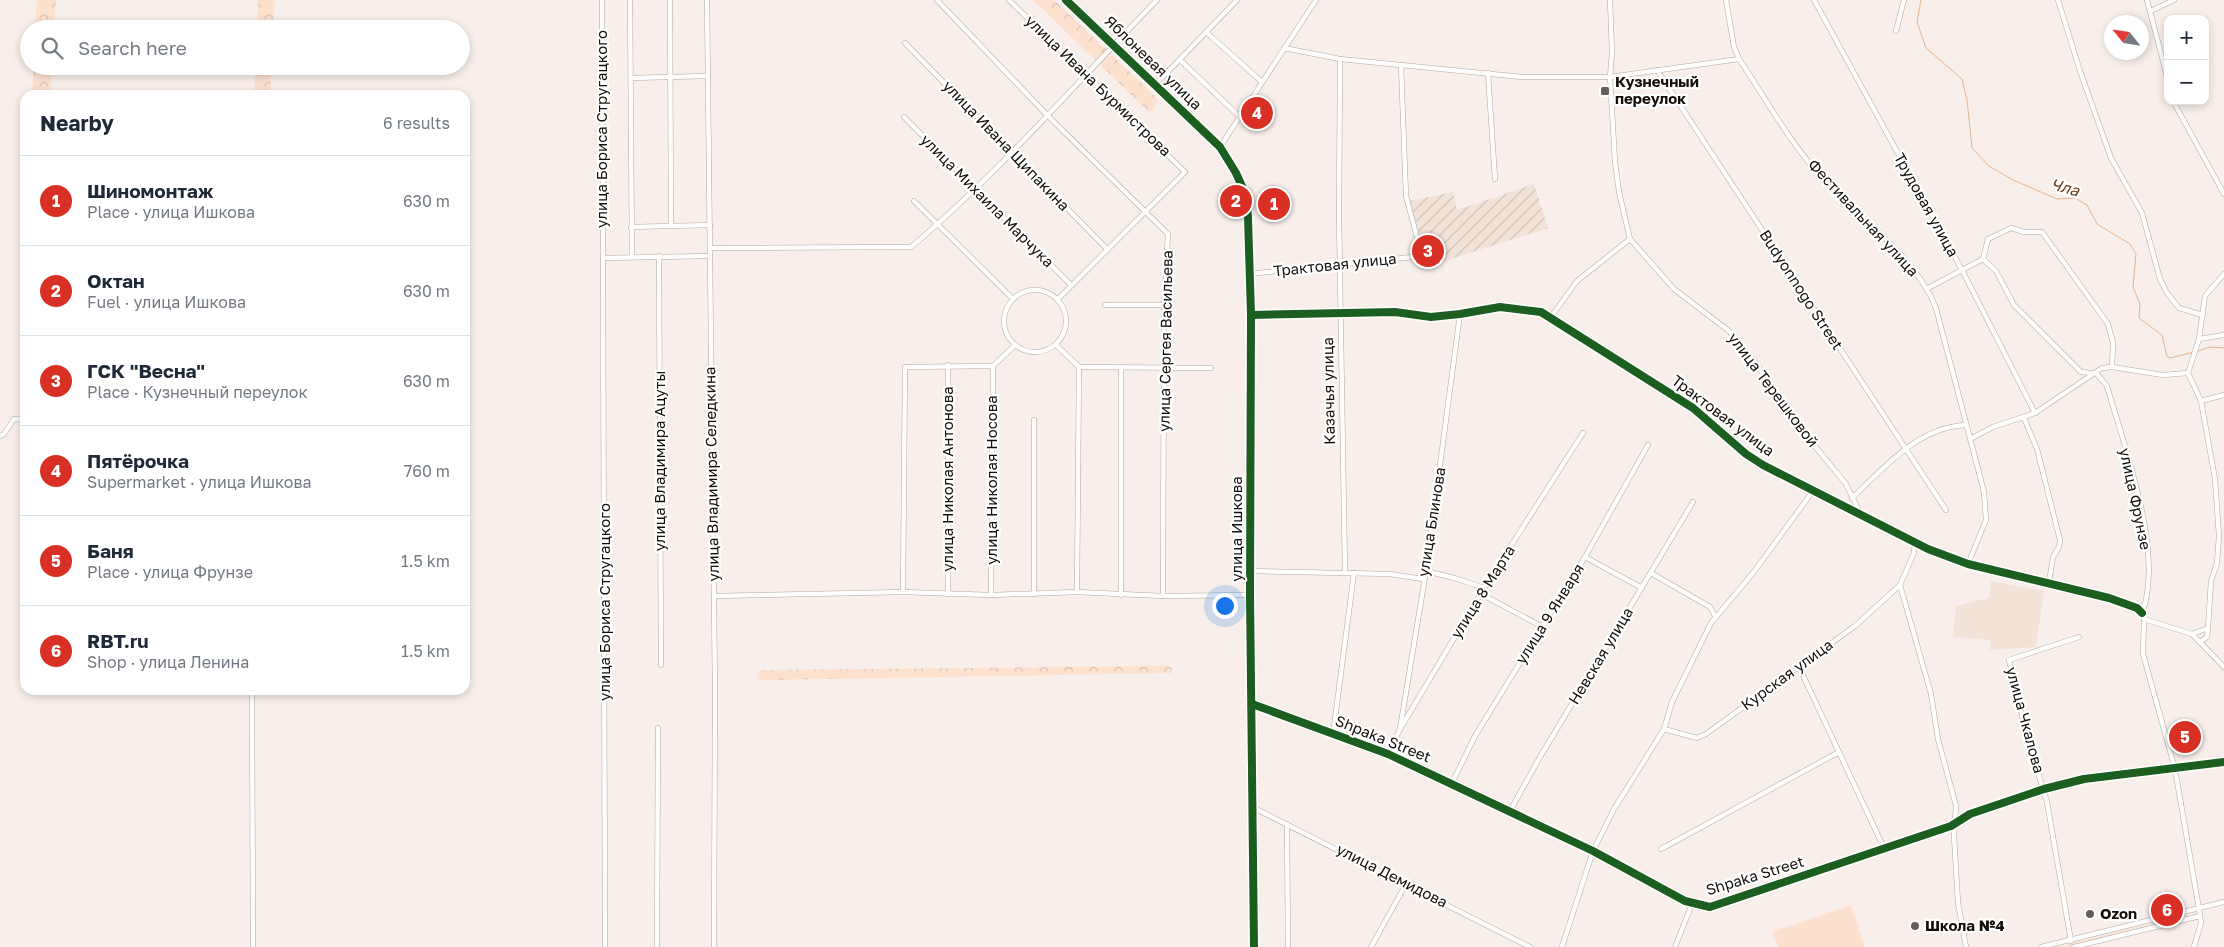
<!DOCTYPE html>
<meta charset="utf-8">
<style>
body{margin:0;font-family:"Golos Text",sans-serif;background:#f2f2f3;color:#1f2937}
.controls{position:absolute;right:15px;top:15px;display:grid;overflow:hidden;border-radius:10px;box-shadow:0 2px 8px #0003}
.controls button{width:45px;height:45px;display:grid;place-items:center;padding:0;border:0;border-bottom:1px solid #e0e1e3;background:#fff;color:#1f2937;font:25px sans-serif}
.compass{position:absolute;left:2104px;top:15px;width:45px;height:45px;border-radius:50%;background:#fff;box-shadow:0 2px 8px #0003;rotate:300deg}
.you{position:absolute;left:1224px;top:605px;width:18px;height:18px;margin:-12px;border:4px solid #fff;border-radius:50%;background:#1a73e8;box-shadow:0 0 0 8px #1a73e833}
.badge{display:grid;place-items:center;width:32px;height:32px;border-radius:50%;background:#d93025;color:#fff;font-size:16px;font-weight:700}
.pin{position:absolute;translate:-50% -50%;border:2px solid #fff;box-shadow:0 1px 5px #0006}
.list{margin:0;padding:0;list-style:none}
h2{display:flex;justify-content:space-between;align-items:center;height:65px;margin:0;padding:0 20px;font-size:21px}
h2 small{font-size:16px;font-weight:400;color:#747a83}
.list li{display:grid;grid-template-columns:32px 1fr auto;gap:15px;align-items:center;box-sizing:border-box;height:90px;padding:0 20px;border-top:1px solid #e0e1e3}
.list b{display:block;font-size:19px;white-space:nowrap}
.list p{margin:0;font-size:16px;white-space:nowrap;color:#747a83}
.list em{font-size:16px;font-style:normal;color:#747a83}
.icon{flex:none;width:28px;height:28px;fill:none;stroke:currentColor;stroke-width:2;stroke-linecap:round;stroke-linejoin:round}
.map{position:relative;flex:none;width:2224px;height:947px;overflow:hidden}
.search{position:absolute;background:#fff;box-shadow:0 2px 8px #0003;left:20px;top:20px;width:450px;height:55px;display:flex;align-items:center;gap:12px;box-sizing:border-box;padding:0 18px;border-radius:28px;color:#747a83;font-size:19px}
.panel{position:absolute;background:#fff;box-shadow:0 2px 8px #0003;left:20px;top:90px;width:450px;height:605px;border-radius:15px}
.map>svg:first-child{display:block}
.built{fill:#f2e3d8}
.industrial{fill:url(#industrial-furrows)}
.grass{fill:#fce1ce}
.forest{fill:url(#forest-crowns)}
.lines{fill:none;stroke-linecap:round;stroke-linejoin:round}
.stream{stroke:#e6b38e;stroke-width:1}
.minor-casing{stroke:#aea8a3;stroke-width:5.5}
.minor{stroke:#fefdfc;stroke-width:4.5}
.cycleway-casing{stroke:#fff;stroke-width:11}
.cycleway{stroke:#1b5e20;stroke-width:8}
.poi-dot{fill:#645d59;stroke:#fff;stroke-width:2}
.labels{text-anchor:middle;stroke-width:4.5;stroke-linejoin:round;paint-order:stroke}
.street-label{font-size:15px;fill:#140f0b;stroke:#fff}
.poi-label{font-size:15px;font-weight:bold;fill:#140f0b;stroke:#fff;text-anchor:start}
.water-label{font-size:16px;font-style:italic;fill:#6b3d18;stroke:#fff}
</style>
<div class="map">
<svg width="2224" height="947" viewBox="0 0 2224 947">
<defs>
<pattern id="industrial-furrows" width="10" height="10" patternUnits="userSpaceOnUse" patternTransform="scale(1.25)"><rect width="10" height="10" fill="#f2e3d8"/><path d="M-1 1l2-2M0 10L10 0M9 11l2-2" fill="none" stroke="#cfc2b8"/></pattern>
<pattern id="forest-crowns" width="20" height="18" patternUnits="userSpaceOnUse" patternTransform="scale(1.25)"><rect width="20" height="18" fill="#fce1ce"/><path d="M2 6a3 3 0 1 1 6 0M12 15a3 3 0 1 1 6 0" fill="none" stroke="#d7c0b0"/></pattern>
</defs>
<rect width="100%" height="100%" fill="#f8efea"/>
<polygon class="built" points="1991,581 2044,591 2036,647 1990,650 1991,640 1953,637 1956,606 1989,598"/>
<polygon class="industrial" points="1534,184 1548,228 1429,266 1409,201 1453,192 1457,210"/>
<g class="grass">
<polygon points="1851,905 1865,947 1778,947 1772,932"/>
<polygon points="2193,913 2070,946 2052,947 2070,944"/>
</g>
<g class="forest">
<polygon points="37,0 56,0 54,29 35,29"/>
<polygon points="258,0 275,0 273,29 257,29"/>
<polygon points="1033,0 1054,0 1156,97 1158,101 1153,111 1148,111"/>
<polygon points="34,66 52,66 50,95 32,95"/>
<polygon points="255,66 271,66 270,95 254,95"/>
<polygon points="1166,666 1172,668 1172,673 762,680 757,678 759,670"/>
</g>
<g class="lines">
<g class="stream">
<polyline points="1921,0 1917,22 1926,48 1962,79 1967,100 1972,148 1989,166 2013,180 2057,199 2075,198 2087,205 2097,224 2130,244 2136,254 2133,287 2140,304 2139,318 2162,335 2167,356 2170,358 2194,352"/>
<polyline points="2198,351 2210,347 2224,348"/>
</g>
<defs>
<g id="minor">
<polyline points="602,0 603,258"/>
<polyline points="630,0 632,257"/>
<polyline points="670,0 671,226"/>
<polyline points="707,0 715,689 714,947"/>
<polyline points="937,0 1048,116 1168,234 1164,305 1163,596"/>
<polyline points="1009,0 1185,172 1058,299"/>
<polyline points="1066,0 1220,147 1236,173 1245,193 1248,217 1251,315 1250,595 1254,947"/>
<polyline points="1610,0 1612,52 1610,77 1615,162 1619,192 1630,239 1674,289 1729,331 1755,362 1800,428 1846,484 1860,513"/>
<path d="M1726,0L1734,47L1739,59C1764,96 1787,138 1817,172C1854,214 1915,254 1936,308L1984,492L1986,520L1968,564"/>
<polyline points="1814,0 1962,270 2035,413"/>
<polyline points="2058,0 2080,71 2111,158 2142,213 2160,279 2167,293 2179,308 2203,315"/>
<polyline points="2147,0 2168,80"/>
<polyline points="2151,11 2174,0"/>
<polyline points="1896,31 1904,0"/>
<polyline points="1206,32 1262,82"/>
<polyline points="905,43 1107,249"/>
<polyline points="1284,48 1340,59 1522,77 1610,77 1739,59"/>
<polyline points="1340,59 1339,215 1345,573"/>
<polyline points="1180,60 1239,116"/>
<polyline points="1657,70 1946,510"/>
<polyline points="1488,73 1495,179"/>
<polyline points="631,78 708,76"/>
<polyline points="1156,84 1237,0"/>
<polyline points="2173,101 2224,194"/>
<polyline points="904,117 1071,285"/>
<polyline points="1220,147 1316,0"/>
<polyline points="914,201 1013,299"/>
<polyline points="631,227 710,225"/>
<path d="M710,248L911,247C1000,172 1076,83 1157,0"/>
<polyline points="659,256 661,665"/>
<polyline points="1983,259 1996,271 2014,305 2081,372 2092,373"/>
<polyline points="1249,274 1422,256 1406,196 1401,65"/>
<polyline points="1928,288 1983,259 1988,239 2011,228 2024,232 2042,232 2108,324 2113,343 2112,367"/>
<circle cx="1035" cy="321" r="31"/>
<polyline points="1105,305 1164,305"/>
<polyline points="1251,315 1395,312 1431,317 1460,314 1500,307 1541,312 1693,408 1746,454 1763,465 1928,549 1968,564 2109,598 2137,608 2142,613"/>
<polyline points="1551,317 1577,281 1630,239"/>
<polyline points="2199,339 2224,335"/>
<polyline points="1057,346 1079,367 1211,368"/>
<polyline points="948,365 948,594"/>
<path d="M2096,373L2107,386C2124,446 2165,554 2142,613L2144,619L2143,654L2175,769L2199,909L2201,923L2194,947"/>
<polyline points="2188,373 2201,401 2215,479 2219,536 2217,563 2211,581 2208,628 2192,634"/>
<polyline points="2188,373 2199,339 2205,296 2224,274"/>
<polyline points="2201,401 2224,395"/>
<polyline points="2024,418 2037,449 2060,540 2059,547 2053,557 2049,583"/>
<polyline points="1034,420 1034,594"/>
<polyline points="0,436 4,434 14,419 25,420"/>
<polyline points="1970,439 1993,427 2035,413 2102,368 2112,367 2163,375 2188,373"/>
<path d="M1852,498C1885,467 1917,428 1965,425"/>
<polyline points="1915,543 1914,553 1900,585 1931,694 1938,739 1956,806 1954,836 1958,903 1966,947"/>
<polyline points="1585,557 1642,588"/>
<polyline points="1251,571 1390,574 1423,579"/>
<polyline points="1426,571 1458,579 1484,588"/>
<polyline points="1651,573 1710,607 1715,616"/>
<polyline points="903,592 905,367 993,366 1014,346"/>
<polyline points="1077,592 1079,367"/>
<polyline points="1481,594 1541,626"/>
<polyline points="991,595 993,366"/>
<polyline points="1121,595 1121,369"/>
<polyline points="714,596 903,592 991,595 1077,592 1163,596 1250,595"/>
<polyline points="2144,619 2192,634 2224,667"/>
<polyline points="2200,642 2207,637 2208,628"/>
<polyline points="1799,667 1884,848"/>
<polyline points="252,690 253,947"/>
<polyline points="1252,704 1388,754 1593,851 1685,901 1710,907 1951,826 1970,814 2044,789 2084,779 2224,762"/>
<polyline points="1400,729 1426,571 1460,314"/>
<polyline points="1664,729 1697,738 1706,734 1855,626 1900,585"/>
<polyline points="1333,734 1354,573"/>
<polyline points="1388,754 1400,729 1484,588 1583,433"/>
<polyline points="1452,783 1475,736 1585,557 1648,445"/>
<polyline points="1252,807 1530,947"/>
<polyline points="1510,811 1540,757 1693,502"/>
<polyline points="1287,824 1288,947"/>
<polyline points="1661,849 1839,752"/>
<polyline points="2071,941 2047,802 2028,740 2009,660 2079,637"/>
<polyline points="605,947 603,258 710,256"/>
<polyline points="657,947 658,728"/>
<polyline points="1371,947 1406,884"/>
<polyline points="1562,947 1593,851 1614,809 1664,729 1672,702 1711,623 1753,573 1813,491"/>
<polyline points="1675,947 1692,904"/>
<polyline points="2041,947 2224,902"/>
<polyline points="2074,947 2200,916"/>
</g>
</defs>
<use href="#minor" class="minor-casing"/>
<use href="#minor" class="minor"/>
<defs>
<g id="cycleway">
<polyline points="1066,0 1220,147 1236,173 1245,193 1248,217 1251,315 1250,595 1254,947"/>
<polyline points="1251,315 1395,312 1431,317 1460,314 1500,307 1541,312 1693,408 1746,454 1763,465 1928,549 1968,564 2109,598 2137,608 2142,613"/>
<polyline points="1252,704 1388,754 1593,851 1685,901 1710,907 1951,826 1970,814 2044,789 2084,779 2224,762"/>
</g>
</defs>
<use href="#cycleway" class="cycleway-casing"/>
<use href="#cycleway" class="cycleway"/>
</g>
<g class="poi-dot">
<rect x="1600" y="86" width="10" height="10" rx="2.5"/>
<circle cx="2090" cy="914" r="5"/>
<circle cx="1915" cy="926" r="5"/>
</g>
<g class="labels">
<g class="street-label">
<text transform="translate(1153 63) rotate(44)" y="5">Яблоневая улица</text>
<text transform="translate(1098 86) rotate(44)" y="5">улица Ивана Бурмистрова</text>
<text transform="translate(602 129) rotate(-90)" y="5">улица Бориса Стругацкого</text>
<text transform="translate(1006 146) rotate(46)" y="5">улица Ивана Щипакина</text>
<text transform="translate(987 201) rotate(45)" y="5">улица Михаила Марчука</text>
<text transform="translate(1926 205) rotate(61)" y="5">Трудовая улица</text>
<text transform="translate(1863 218) rotate(47)" y="5">Фестивальная улица</text>
<text transform="translate(1335 265) rotate(-6)" y="5">Трактовая улица</text>
<text transform="translate(1801 290) rotate(57)" y="5">Budyonnogo Street</text>
<text transform="translate(1166 341) rotate(-89)" y="5">улица Сергея Васильева</text>
<text transform="translate(1773 390) rotate(53)" y="5">улица Терешковой</text>
<text transform="translate(1329 391) rotate(-91)" y="5">Казачья улица</text>
<text transform="translate(1723 416) rotate(37)" y="5">Трактовая улица</text>
<text transform="translate(660 461) rotate(-90)" y="5">улица Владимира Ацуты</text>
<text transform="translate(712 474) rotate(-91)" y="5">улица Владимира Селедкина</text>
<text transform="translate(948 479) rotate(-90)" y="5">улица Николая Антонова</text>
<text transform="translate(992 480) rotate(-90)" y="5">улица Николая Носова</text>
<text transform="translate(2135 499) rotate(78)" y="5">улица Фрунзе</text>
<text transform="translate(1432 522) rotate(-81)" y="5">улица Блинова</text>
<text transform="translate(1237 529) rotate(-90)" y="5">улица Ишкова</text>
<text transform="translate(1483 592) rotate(-58)" y="5">улица 8 Марта</text>
<text transform="translate(605 602) rotate(-90)" y="5">улица Бориса Стругацкого</text>
<text transform="translate(1550 614) rotate(-58)" y="5">улица 9 Января</text>
<text transform="translate(1601 656) rotate(-59)" y="5">Невская улица</text>
<text transform="translate(1787 675) rotate(-36)" y="5">Курская улица</text>
<text transform="translate(2025 720) rotate(75)" y="5">улица Чкалова</text>
<text transform="translate(1383 739) rotate(22)" y="5">Shpaka Street</text>
<text transform="translate(1392 876) rotate(27)" y="5">улица Демидова</text>
<text transform="translate(1755 876) rotate(-17)" y="5">Shpaka Street</text>
</g>
<g class="poi-label">
<text x="1615" y="87">Кузнечный<tspan x="1615" dy="17">переулок</tspan></text>
<text x="2100" y="919">Ozon</text>
<text x="1925" y="931">Школа №4</text>
</g>
<g class="water-label">
<text transform="translate(2065 187) rotate(15)" y="6">Чла</text>
</g>
</g>
</svg>
<div class="controls">
<button>+</button>
<button>−</button>
</div>
<svg class="compass" viewBox="-18 -18 36 36"><path d="M0-13l5 13h-10z" fill="#e53935"/><path d="M0 13l5-13h-10z" fill="#747a83"/></svg>
<div class="you"></div>
<div class="pin badge" style="left:1274px;top:204px">1</div>
<div class="pin badge" style="left:1236px;top:201px">2</div>
<div class="pin badge" style="left:1428px;top:251px">3</div>
<div class="pin badge" style="left:1257px;top:113px">4</div>
<div class="pin badge" style="left:2185px;top:737px">5</div>
<div class="pin badge" style="left:2167px;top:910px">6</div>
<div class="search"><svg class="icon" aria-label="search" viewBox="0 0 24 24"><circle cx="10" cy="10" r="6"/><path d="M15 15l6 6"/></svg>Search here</div>
<section class="panel">
<h2>Nearby<small>6 results</small></h2>
<ul class="list">
<li><span class="badge">1</span><div><b>Шиномонтаж</b><p>Place · улица Ишкова</p></div><em>630 m</em></li>
<li><span class="badge">2</span><div><b>Октан</b><p>Fuel · улица Ишкова</p></div><em>630 m</em></li>
<li><span class="badge">3</span><div><b>ГСК &quot;Весна&quot;</b><p>Place · Кузнечный переулок</p></div><em>630 m</em></li>
<li><span class="badge">4</span><div><b>Пятёрочка</b><p>Supermarket · улица Ишкова</p></div><em>760 m</em></li>
<li><span class="badge">5</span><div><b>Баня</b><p>Place · улица Фрунзе</p></div><em>1.5 km</em></li>
<li><span class="badge">6</span><div><b>RBT.ru</b><p>Shop · улица Ленина</p></div><em>1.5 km</em></li>
</ul>
</section>
</div>
